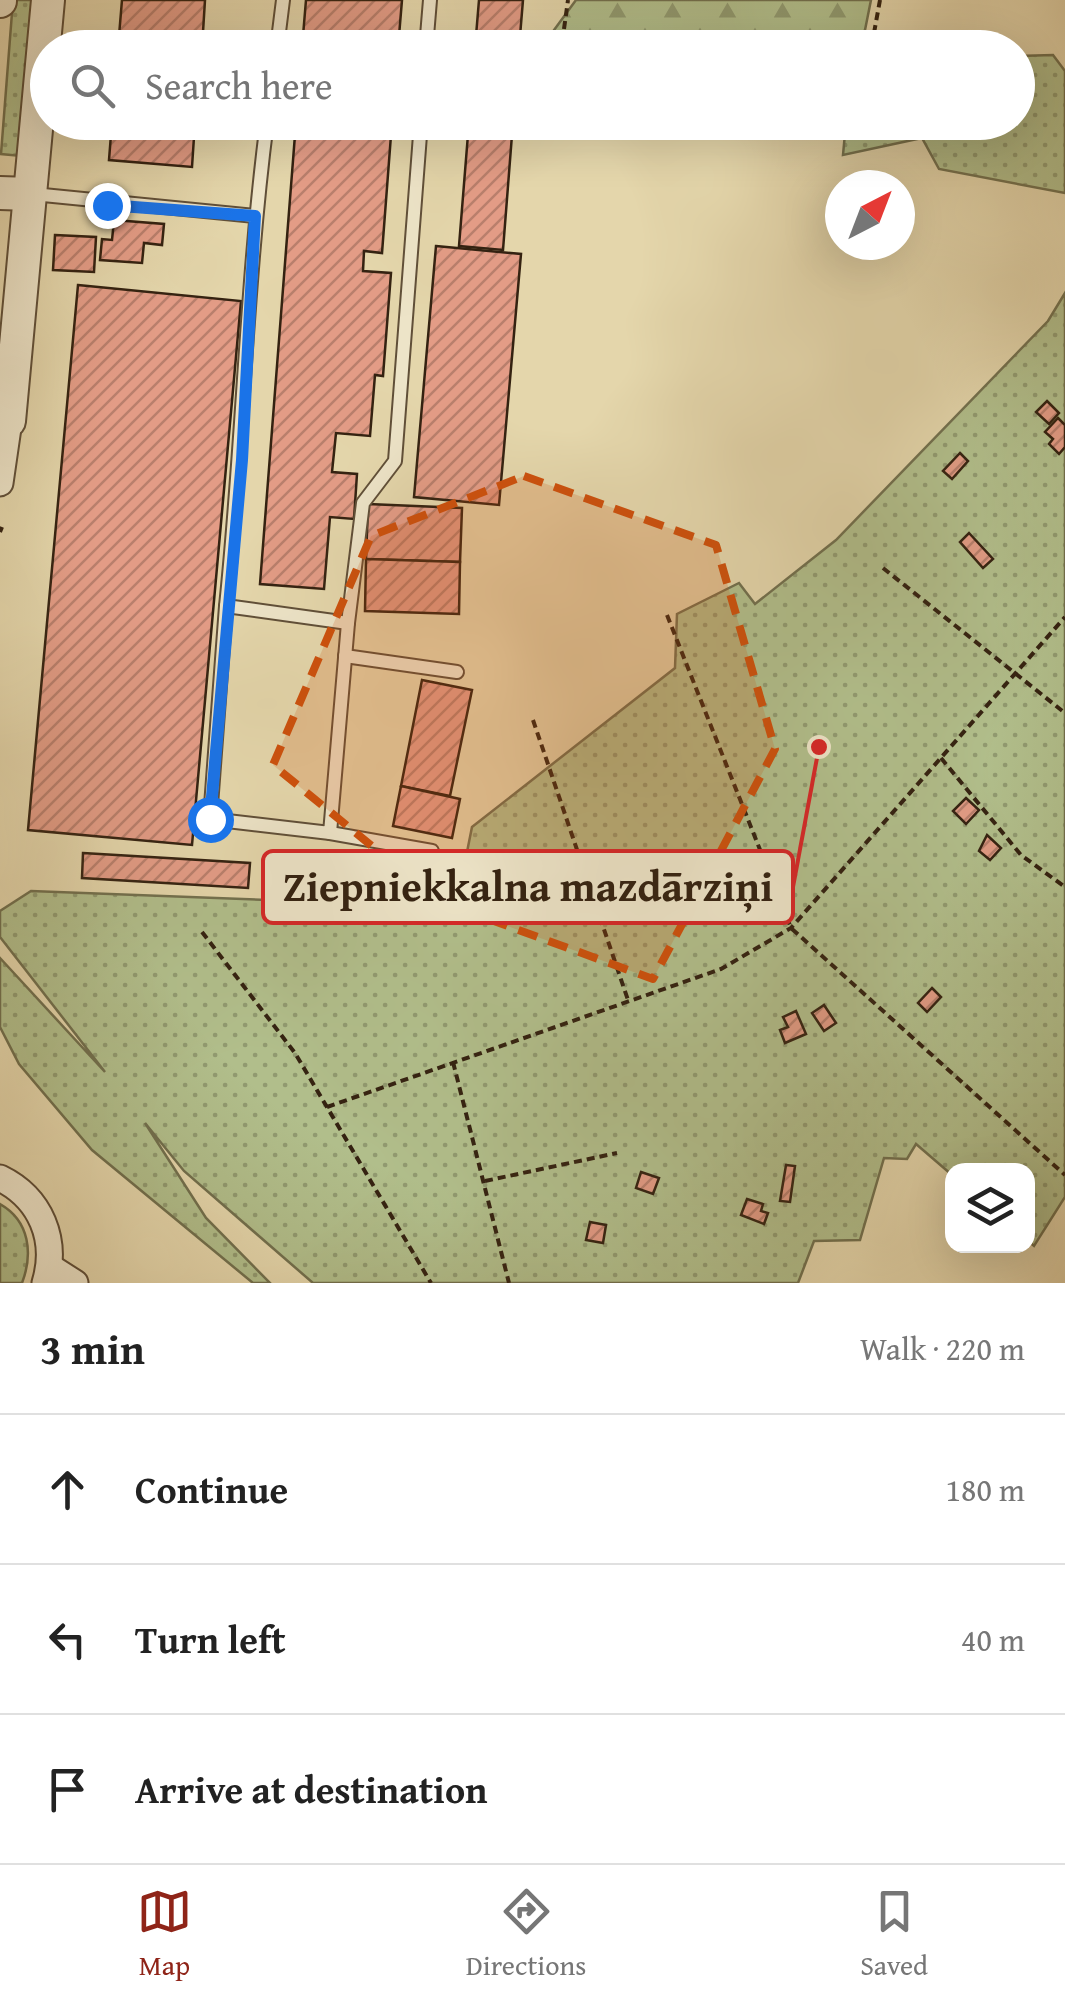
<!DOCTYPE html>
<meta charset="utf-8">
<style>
body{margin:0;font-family:"Gentium Book Plus",serif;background:#f2f2f2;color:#222}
.controls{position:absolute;right:30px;bottom:30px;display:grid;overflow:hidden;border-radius:20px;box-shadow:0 10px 40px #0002}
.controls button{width:90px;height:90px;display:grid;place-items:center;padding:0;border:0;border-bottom:2px solid #e0e0e0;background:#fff;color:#222;font:50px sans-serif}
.compass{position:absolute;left:825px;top:170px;width:90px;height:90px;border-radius:50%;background:#fff;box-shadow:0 10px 40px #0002;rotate:42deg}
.stop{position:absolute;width:30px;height:30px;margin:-22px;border:8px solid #1a73e8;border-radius:50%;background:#fff}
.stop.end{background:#1a73e8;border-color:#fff;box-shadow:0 2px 10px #0008}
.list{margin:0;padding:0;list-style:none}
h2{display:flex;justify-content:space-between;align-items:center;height:130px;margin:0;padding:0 40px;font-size:42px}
h2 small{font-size:32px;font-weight:400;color:#767676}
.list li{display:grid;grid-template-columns:65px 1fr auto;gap:30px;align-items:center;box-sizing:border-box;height:150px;padding:0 40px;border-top:2px solid #e0e0e0}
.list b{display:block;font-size:38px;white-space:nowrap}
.list em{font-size:32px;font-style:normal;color:#767676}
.icon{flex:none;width:55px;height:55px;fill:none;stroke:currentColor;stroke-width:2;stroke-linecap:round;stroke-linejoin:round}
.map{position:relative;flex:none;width:1065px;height:1283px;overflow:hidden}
.search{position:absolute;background:#fff;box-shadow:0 10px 40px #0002;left:30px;right:30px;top:30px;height:110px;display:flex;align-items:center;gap:25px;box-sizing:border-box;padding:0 35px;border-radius:55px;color:#767676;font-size:38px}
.sheet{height:580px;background:#fff}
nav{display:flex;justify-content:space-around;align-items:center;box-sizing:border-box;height:140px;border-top:2px solid #e0e0e0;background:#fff;font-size:28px;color:#767676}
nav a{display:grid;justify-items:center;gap:5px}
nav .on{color:#8f2418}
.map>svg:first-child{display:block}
.green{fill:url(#green-dots);stroke:#72704e;stroke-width:2.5}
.forest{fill:url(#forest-firs);stroke:#72704e;stroke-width:2.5}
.building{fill:url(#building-hatch);stroke:#342211;stroke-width:2.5}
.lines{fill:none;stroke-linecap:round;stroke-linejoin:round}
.service-casing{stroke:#604f38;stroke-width:16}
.minor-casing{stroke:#604f38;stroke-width:29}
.tertiary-casing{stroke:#604f38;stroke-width:36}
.path{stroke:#342211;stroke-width:4;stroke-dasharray:8 5;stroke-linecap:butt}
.service{stroke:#ede4c8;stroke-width:12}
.minor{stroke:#ede4c8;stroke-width:25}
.tertiary{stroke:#ede4c8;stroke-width:32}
.route{stroke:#1a73e8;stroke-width:12}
.marked{fill:#cd510d;fill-opacity:0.2;stroke:#cd510d;stroke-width:8;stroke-dasharray:20 12;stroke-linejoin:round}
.leader{fill:none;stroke:#d62828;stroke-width:4}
.callout-dot{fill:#d62828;stroke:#ede4c8;stroke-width:4}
.callout{fill:#ede4c8;stroke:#d62828;stroke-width:4}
.callout-label{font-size:42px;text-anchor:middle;font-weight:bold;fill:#342211}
</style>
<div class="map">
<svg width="1065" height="1283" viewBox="0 0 1065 1283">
<defs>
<pattern id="green-dots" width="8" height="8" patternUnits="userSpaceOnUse" patternTransform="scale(2.5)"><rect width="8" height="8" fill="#b1be8b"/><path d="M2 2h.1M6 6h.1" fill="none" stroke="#919a70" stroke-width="1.8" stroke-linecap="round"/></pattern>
<pattern id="forest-firs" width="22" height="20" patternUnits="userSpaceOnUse" patternTransform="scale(2.5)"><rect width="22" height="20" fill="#b1be8b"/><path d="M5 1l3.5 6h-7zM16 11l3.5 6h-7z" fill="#919a70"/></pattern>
<pattern id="building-hatch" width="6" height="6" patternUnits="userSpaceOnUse" patternTransform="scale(2.5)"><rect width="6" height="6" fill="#e39c86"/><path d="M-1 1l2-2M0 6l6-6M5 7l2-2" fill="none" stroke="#b97f6c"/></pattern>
</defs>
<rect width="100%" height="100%" fill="#e4d6ab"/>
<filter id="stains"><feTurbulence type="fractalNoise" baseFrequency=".002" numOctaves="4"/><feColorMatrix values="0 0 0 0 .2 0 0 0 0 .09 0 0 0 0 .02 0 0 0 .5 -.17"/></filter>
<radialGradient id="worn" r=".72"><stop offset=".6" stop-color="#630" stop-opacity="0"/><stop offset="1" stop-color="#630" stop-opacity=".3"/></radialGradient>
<g class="green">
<polygon points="13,0 34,0 21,156 1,154"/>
<polygon points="1053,55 1065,71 1065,193 939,169 922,138 843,155 846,123 1018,122 1018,56"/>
<polygon points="1065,293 1065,1197 1034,1246 1028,1241 1028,1170 952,1170 952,1175 916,1144 907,1159 884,1158 860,1240 814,1241 798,1283 313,1283 184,1171 145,1123 206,1218 270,1283 253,1283 92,1150 19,1064 0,1027 0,958 105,1072 0,937 0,911 31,891 456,907 472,827 675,668 677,614 739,583 755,604 836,540 1048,321"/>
<path d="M0,1204C30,1221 33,1254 22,1283H0Z"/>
</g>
<polygon class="forest" points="576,0 871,0 865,30 854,47 546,41"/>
<g class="building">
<polygon points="122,0 205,0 202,48 118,48"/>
<polygon points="306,0 402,0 398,48 302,48"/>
<polygon points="479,0 523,0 519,48 475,48"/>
<polygon points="112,122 195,122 192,167 109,160"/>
<polygon points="296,122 392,122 382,253 364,251 363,271 391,273 383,376 375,375 370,436 336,433 332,472 357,474 354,519 330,517 324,589 260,584"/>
<polygon points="469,122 513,122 503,250 459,246"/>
<polygon points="114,220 164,224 162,245 144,243 142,263 100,260 102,239 112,240"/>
<polygon points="55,235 96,237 94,272 53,270"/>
<polygon points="436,246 521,254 499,505 414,497"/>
<polygon points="78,285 241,301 192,845 28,830"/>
<polygon points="1047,401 1059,413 1049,424 1036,412"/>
<polygon points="1058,418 1065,425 1065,447 1059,454 1049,444 1053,439 1045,432"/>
<polygon points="960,453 968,461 952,479 943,471"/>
<polygon points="368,504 462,508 460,562 366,559"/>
<polygon points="969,533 993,559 983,568 960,542"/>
<polygon points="366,559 460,562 459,614 365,611"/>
<polygon points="422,680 472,690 450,796 401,786"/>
<polygon points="401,786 460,799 452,838 393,826"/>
<polygon points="966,798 979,810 966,824 953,811"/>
<polygon points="987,835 1001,848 990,860 979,851"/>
<polygon points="83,853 250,863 248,888 82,878"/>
<polygon points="932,988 941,997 927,1012 918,1003"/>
<polygon points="824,1005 836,1023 824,1031 812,1013"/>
<polygon points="796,1011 806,1034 785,1043 780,1030 788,1027 783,1017"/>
<polygon points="786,1165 795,1166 790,1202 780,1201"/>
<polygon points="641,1172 659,1178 653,1194 636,1188"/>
<polygon points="747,1199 763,1204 761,1211 768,1213 764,1224 741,1215"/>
<polygon points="590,1222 606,1225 603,1243 586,1240"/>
</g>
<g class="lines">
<defs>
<g id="service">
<polyline points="277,48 283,0"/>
<polyline points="426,48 430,0"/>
<path d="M267,122C246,283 243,445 226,606L348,623L363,503L395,461L421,122"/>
<polyline points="33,194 255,216"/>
<polyline points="226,606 210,819 330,833 348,623"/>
<polyline points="345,656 457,672"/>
<polyline points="330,833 432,851"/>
</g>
<g id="minor">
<polyline points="0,483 9,421"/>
<path d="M0,1178C41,1198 58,1240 45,1283"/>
<polyline points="50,1267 75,1283"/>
</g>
<g id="tertiary">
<polyline points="0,1 0,0"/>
<polyline points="0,193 30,194"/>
<polyline points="0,424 9,421 48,0"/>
</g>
</defs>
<use href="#service" class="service-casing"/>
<use href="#minor" class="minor-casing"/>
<use href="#tertiary" class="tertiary-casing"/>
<g class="path">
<polyline points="564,29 568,0"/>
<polyline points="874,33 880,0"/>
<polyline points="0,532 2,527"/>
<polyline points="883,568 1065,713"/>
<polyline points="667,615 791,928 1065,1175"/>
<polyline points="533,720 629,1003"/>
<polyline points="941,758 1021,855 1065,887"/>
<polyline points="202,932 295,1053 431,1283"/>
<polyline points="453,1062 509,1283"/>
<polyline points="327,1107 721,969 791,928 1065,617"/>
<polyline points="485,1181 617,1153"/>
</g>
<use href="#service" class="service"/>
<use href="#minor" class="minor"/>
<use href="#tertiary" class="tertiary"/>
</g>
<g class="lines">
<polyline class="route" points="107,205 255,216 242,460 210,819"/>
</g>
<path class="marked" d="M524,476L716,545L775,749L653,979L439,901L273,765L371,536Z"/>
<path class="leader" d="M819 747L793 887"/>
<circle class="callout-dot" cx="819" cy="747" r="10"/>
<rect class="callout" x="263" y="851" width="530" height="72" rx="10"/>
<g class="callout-label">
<text x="528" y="901">Ziepniekkalna mazdārziņi</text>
</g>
<rect width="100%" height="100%" filter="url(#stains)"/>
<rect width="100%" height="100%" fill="url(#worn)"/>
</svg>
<div class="controls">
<button><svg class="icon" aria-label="layers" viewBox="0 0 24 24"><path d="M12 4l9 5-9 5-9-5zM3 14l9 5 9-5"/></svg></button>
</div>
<svg class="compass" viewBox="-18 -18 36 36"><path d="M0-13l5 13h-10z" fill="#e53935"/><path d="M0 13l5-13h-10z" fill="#767676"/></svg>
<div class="stop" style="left:210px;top:819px"></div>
<div class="stop end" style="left:107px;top:205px"></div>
<div class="search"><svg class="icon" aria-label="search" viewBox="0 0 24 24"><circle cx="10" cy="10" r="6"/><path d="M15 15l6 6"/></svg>Search here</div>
</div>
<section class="sheet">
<h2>3 min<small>Walk · 220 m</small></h2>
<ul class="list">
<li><svg class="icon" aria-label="ahead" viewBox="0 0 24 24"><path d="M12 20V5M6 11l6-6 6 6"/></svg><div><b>Continue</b></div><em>180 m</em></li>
<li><svg class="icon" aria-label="left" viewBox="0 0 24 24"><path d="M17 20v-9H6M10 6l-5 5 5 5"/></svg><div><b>Turn left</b></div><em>40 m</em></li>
<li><svg class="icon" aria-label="arrive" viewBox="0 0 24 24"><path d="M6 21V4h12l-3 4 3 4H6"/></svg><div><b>Arrive at destination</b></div></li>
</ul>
</section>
<nav>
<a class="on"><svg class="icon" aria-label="map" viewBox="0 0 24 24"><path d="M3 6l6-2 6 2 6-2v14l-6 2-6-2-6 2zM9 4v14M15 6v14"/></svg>Map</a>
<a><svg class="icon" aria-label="directions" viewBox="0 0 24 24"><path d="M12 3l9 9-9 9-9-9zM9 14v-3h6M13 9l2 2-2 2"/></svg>Directions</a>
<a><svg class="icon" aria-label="saved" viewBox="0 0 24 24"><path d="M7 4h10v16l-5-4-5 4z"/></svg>Saved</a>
</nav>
